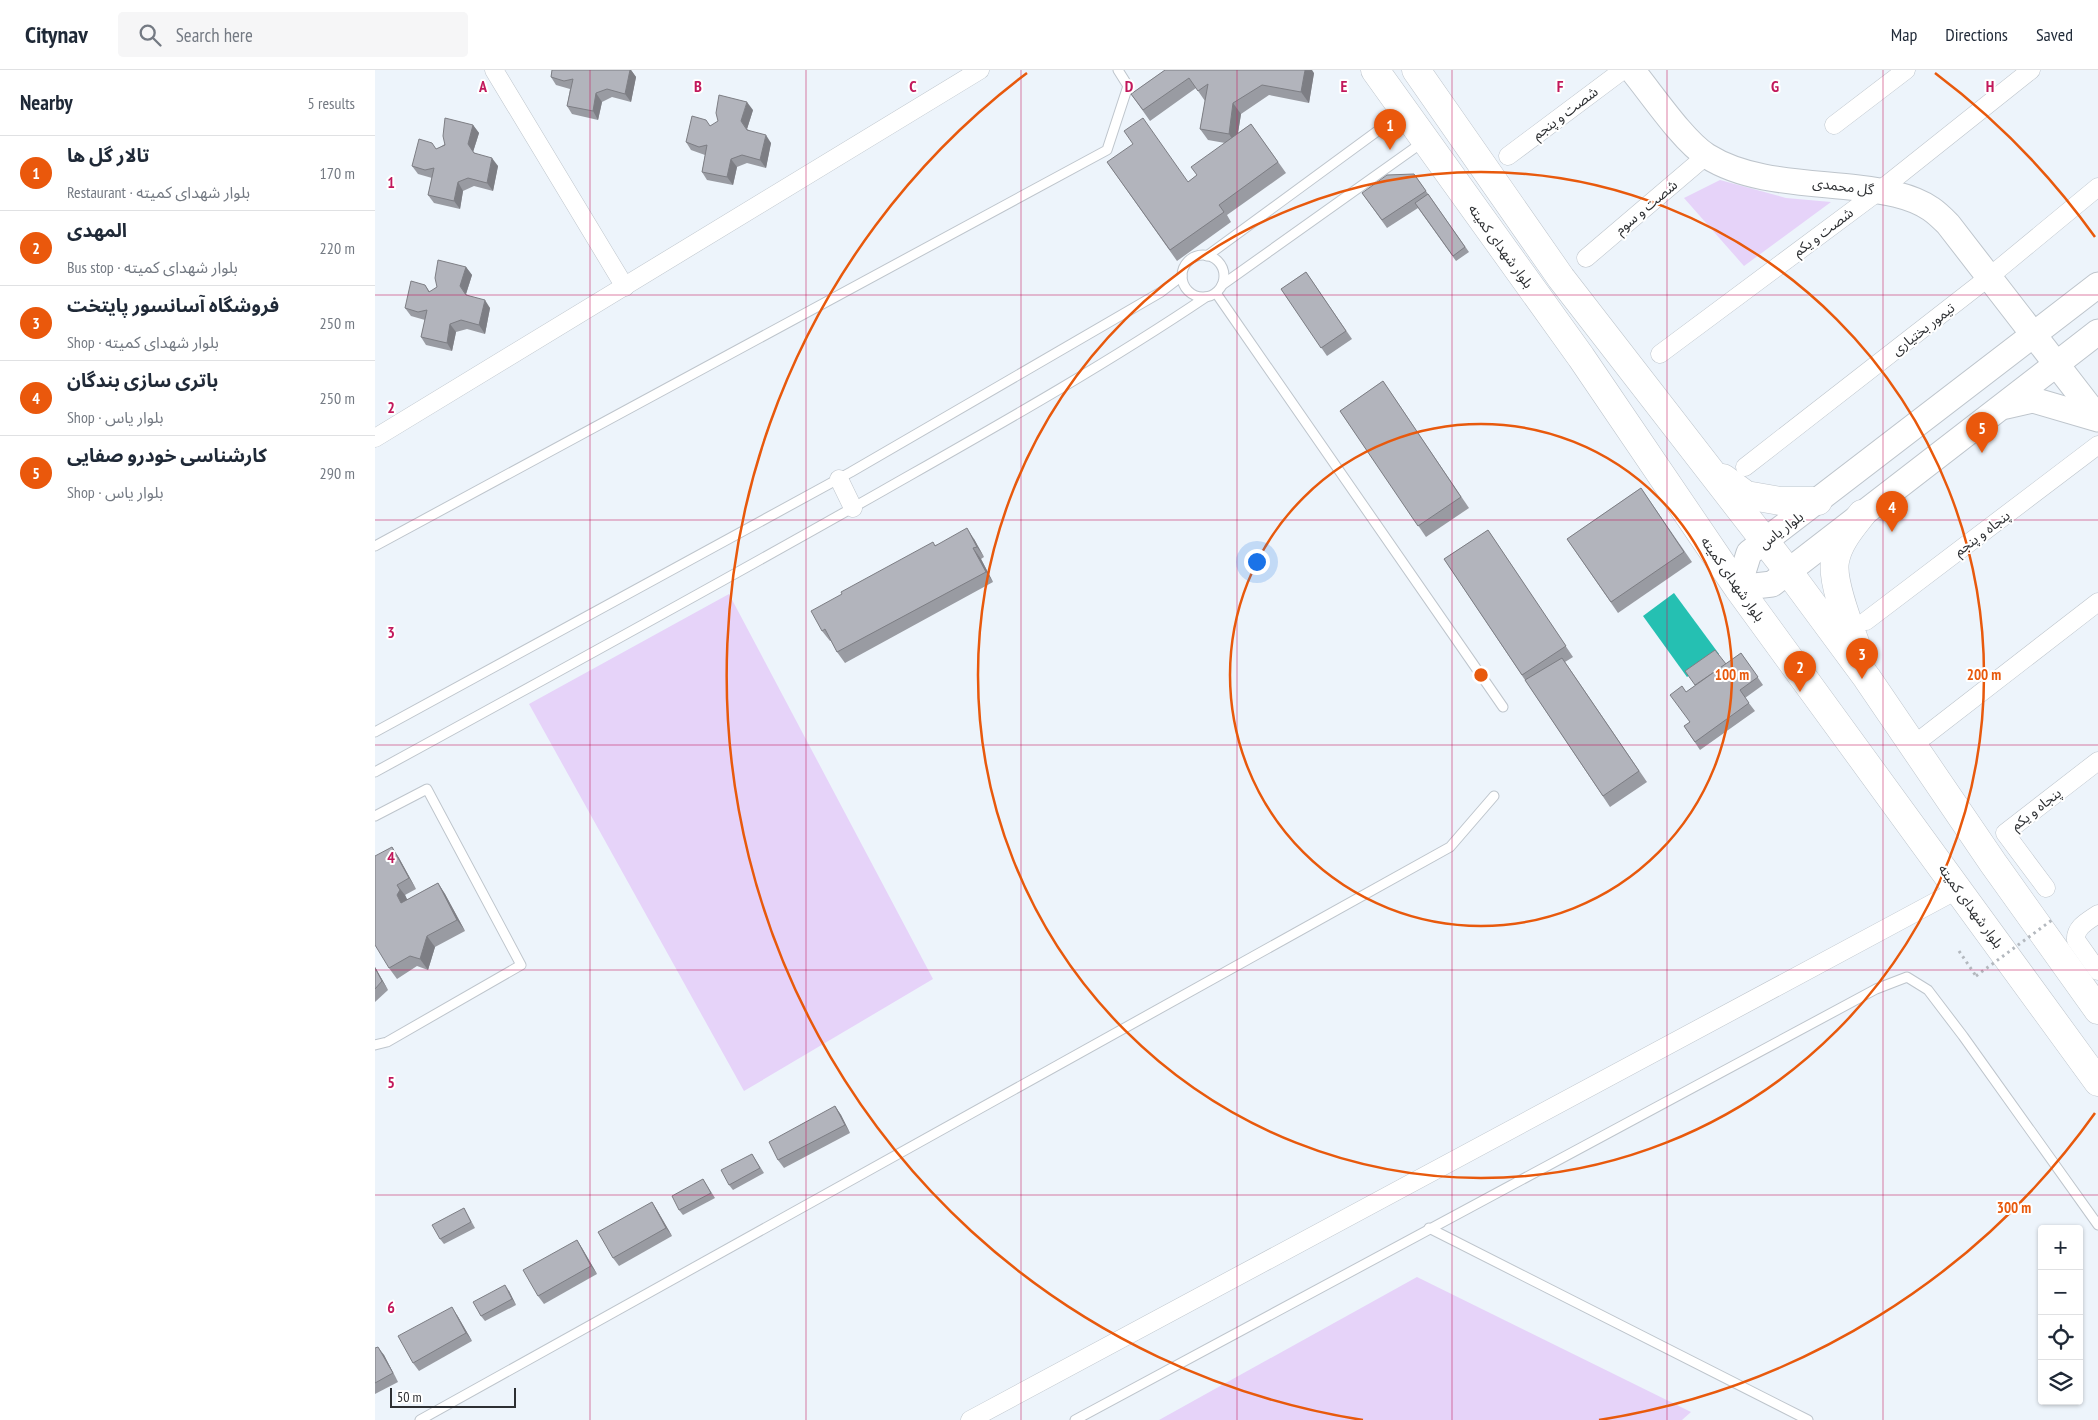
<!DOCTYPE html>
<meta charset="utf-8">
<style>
body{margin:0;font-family:"PT Sans Narrow","Noto Sans Arabic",sans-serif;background:#f6f6f7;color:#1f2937}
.controls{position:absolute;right:15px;bottom:15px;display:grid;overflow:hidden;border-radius:5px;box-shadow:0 1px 4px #0004}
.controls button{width:45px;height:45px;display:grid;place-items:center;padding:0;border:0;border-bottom:1px solid #e0e1e3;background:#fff;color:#1f2937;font:25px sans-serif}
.scale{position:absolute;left:15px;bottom:12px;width:126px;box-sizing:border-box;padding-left:5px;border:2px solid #2d2f32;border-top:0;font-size:14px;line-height:18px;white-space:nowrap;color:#2d2f32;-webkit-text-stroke:4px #fff;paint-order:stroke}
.you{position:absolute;left:881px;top:491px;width:18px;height:18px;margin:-12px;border:4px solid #fff;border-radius:50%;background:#1a73e8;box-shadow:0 0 0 8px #1a73e833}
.badge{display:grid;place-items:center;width:32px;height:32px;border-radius:50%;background:#ea580c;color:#fff;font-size:16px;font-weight:700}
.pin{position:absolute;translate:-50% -41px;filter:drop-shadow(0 1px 2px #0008)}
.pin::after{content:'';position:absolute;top:26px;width:18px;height:15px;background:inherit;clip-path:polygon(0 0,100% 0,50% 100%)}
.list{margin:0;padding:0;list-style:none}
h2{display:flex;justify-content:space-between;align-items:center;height:65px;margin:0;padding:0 20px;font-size:21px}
h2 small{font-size:16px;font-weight:400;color:#747a83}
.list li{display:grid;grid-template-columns:32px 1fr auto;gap:15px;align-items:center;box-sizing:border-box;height:75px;padding:0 20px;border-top:1px solid #e0e1e3}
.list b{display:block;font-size:19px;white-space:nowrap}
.list p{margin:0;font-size:16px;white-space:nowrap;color:#747a83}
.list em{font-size:16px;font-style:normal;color:#747a83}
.icon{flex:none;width:28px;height:28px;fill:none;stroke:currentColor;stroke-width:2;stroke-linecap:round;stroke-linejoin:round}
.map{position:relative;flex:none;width:1723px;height:1350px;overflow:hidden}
header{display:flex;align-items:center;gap:30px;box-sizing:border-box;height:70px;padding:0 25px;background:#fff;border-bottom:1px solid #e0e1e3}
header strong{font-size:24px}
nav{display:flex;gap:28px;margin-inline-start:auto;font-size:18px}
.search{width:350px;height:45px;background:#f6f6f7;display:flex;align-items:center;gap:12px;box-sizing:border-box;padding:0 18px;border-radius:5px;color:#747a83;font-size:19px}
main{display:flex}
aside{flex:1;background:#fff}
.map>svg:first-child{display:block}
.green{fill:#e6d3f9}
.water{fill:#25c0b2}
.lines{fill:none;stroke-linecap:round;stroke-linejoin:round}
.lane-casing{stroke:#bec5cc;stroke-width:11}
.street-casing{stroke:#bec5cc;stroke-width:19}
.secondary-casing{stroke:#bec5cc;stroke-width:27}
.primary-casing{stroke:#bec5cc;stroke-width:29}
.path{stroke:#b3b8be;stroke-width:3;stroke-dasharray:2.5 4;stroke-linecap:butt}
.lane{stroke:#fff;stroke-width:9}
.street{stroke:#fff;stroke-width:18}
.secondary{stroke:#fff;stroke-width:25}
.primary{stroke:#fff;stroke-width:28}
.path-bridge{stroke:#b3b8be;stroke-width:3;stroke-dasharray:2.5 4;stroke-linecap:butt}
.wall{fill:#999ba2}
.shaded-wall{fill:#7d7e84}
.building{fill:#b2b4bc;stroke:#7d7e84}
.grid{fill:none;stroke:#c2185b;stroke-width:1;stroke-opacity:0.55}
.ring{fill:none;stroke:#e8590c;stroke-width:2.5}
.labels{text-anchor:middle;stroke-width:4;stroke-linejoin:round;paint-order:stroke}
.street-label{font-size:14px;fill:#2d2f32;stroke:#fff}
.grid-label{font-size:16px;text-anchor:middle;font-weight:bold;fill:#c2185b;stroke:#fff;stroke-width:4;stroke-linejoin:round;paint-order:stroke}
.centre{fill:#e8590c;stroke:#fff;stroke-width:2.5}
.ring-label{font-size:15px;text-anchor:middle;font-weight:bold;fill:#e8590c;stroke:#fff;stroke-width:4;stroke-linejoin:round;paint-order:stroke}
</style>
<header>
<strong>Citynav</strong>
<div class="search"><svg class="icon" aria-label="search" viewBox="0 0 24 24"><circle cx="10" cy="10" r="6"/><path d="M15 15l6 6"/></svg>Search here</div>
<nav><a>Map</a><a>Directions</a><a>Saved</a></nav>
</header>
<main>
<aside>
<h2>Nearby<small>5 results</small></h2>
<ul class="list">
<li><span class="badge">1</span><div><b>تالار گل ها</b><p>Restaurant · بلوار شهدای کمیته</p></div><em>170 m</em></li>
<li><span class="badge">2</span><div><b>المهدی</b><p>Bus stop · بلوار شهدای کمیته</p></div><em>220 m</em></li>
<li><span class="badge">3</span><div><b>فروشگاه آسانسور پایتخت</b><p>Shop · بلوار شهدای کمیته</p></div><em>250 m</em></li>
<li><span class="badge">4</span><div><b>باتری سازی بندگان</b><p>Shop · بلوار یاس</p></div><em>250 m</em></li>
<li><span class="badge">5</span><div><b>کارشناسی خودرو صفایی</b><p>Shop · بلوار یاس</p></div><em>290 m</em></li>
</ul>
</aside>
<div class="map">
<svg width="1723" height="1350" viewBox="0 0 1723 1350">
<rect width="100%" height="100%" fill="#edf4fb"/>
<g class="green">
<polygon points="1345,110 1411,128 1456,132 1369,196 1309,128"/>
<polygon points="354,524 558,909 369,1021 154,634"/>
<polygon points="1042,1207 1316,1342 1307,1350 784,1350"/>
</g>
<polygon class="water" points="1299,523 1344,584 1312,607 1268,546"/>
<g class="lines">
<defs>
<g id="lane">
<circle cx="828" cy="206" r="21"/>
<polyline points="832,186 1027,43"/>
<polyline points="847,215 1048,72"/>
<polyline points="841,223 1128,637"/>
<polyline points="0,476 732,80 753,16 743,0"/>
<polyline points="0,662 476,402 786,222 807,206"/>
<path d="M0,702C170,609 340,516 509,420C618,358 727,297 831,227"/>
<polyline points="0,746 52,719 146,895 12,972 0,975"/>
<polyline points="1054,1158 1433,1350"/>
<polyline points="45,1350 1075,777 1119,726"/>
<polyline points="700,1350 1501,919 1532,907 1553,920 1588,966 1723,1155"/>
</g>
<g id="street">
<polyline points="119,0 250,217"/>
<polyline points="1459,55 1531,0"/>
<polyline points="1133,86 1248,0"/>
<polyline points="1211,188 1332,85"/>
<polyline points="1285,284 1504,121 1656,0"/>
<polyline points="0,368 605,0"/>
<polyline points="1370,397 1614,207 1723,117"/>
<polyline points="464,409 478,438"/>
<polyline points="1491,551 1723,375"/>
<polyline points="1550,666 1723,532"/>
<polyline points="1671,818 1630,763 1723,691"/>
<path d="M1723,844C1713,851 1700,857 1701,870L1723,901"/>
<polyline points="595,1350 1584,819"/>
</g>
<g id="secondary">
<path d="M1257,0C1276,23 1308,71 1332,86C1375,113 1434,112 1483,118C1507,121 1536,125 1556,139C1562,143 1568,149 1573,154L1723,348"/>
<polyline points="1723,215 1374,483 1363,518 1397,514 1723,262"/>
<polyline points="1631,336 1658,330 1723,349"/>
</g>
<g id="primary">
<polyline points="1000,0 1206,287 1363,518 1723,1012"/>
<polyline points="1041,0 1186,208 1413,501 1492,608 1618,793 1723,940"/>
<polyline points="1348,408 1371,425 1405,431 1443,431"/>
<path d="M1485,586C1477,563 1456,513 1460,491C1463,473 1476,458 1487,444"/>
</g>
</defs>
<use href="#lane" class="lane-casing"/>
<use href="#street" class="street-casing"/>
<use href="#secondary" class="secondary-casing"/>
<use href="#primary" class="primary-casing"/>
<polyline class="path" points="1584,881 1601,906"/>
<use href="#lane" class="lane"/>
<use href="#street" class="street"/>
<use href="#secondary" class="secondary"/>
<use href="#primary" class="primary"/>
<polyline class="path-bridge" points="1601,906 1677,850"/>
</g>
<g class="wall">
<polygon points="177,0 256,0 261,7 256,32 237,27 227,32 223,50 197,44 192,36 195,19 181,15 176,7"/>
<polygon points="790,0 939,3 934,33 894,25 866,44 863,63 876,54 911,103 852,145 856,152 802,191 732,92 813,112 822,105 850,73 833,70 825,59 830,31 821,18 775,51 756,24"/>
<polygon points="378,40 372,59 396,73 391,98 372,93 362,97 358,115 332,110 327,102 330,85 316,80 311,72 335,56"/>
<polygon points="98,55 104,63 98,82 123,96 118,121 99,116 88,121 85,139 59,133 53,125 57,108 43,104 37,96"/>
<polygon points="1039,104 1094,182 1081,191 1043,138 1012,158 987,123"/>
<polygon points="91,197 97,205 91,224 115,238 110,264 92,259 81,262 77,281 51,275 46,267 50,250 36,246 30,238 50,215 55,222"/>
<polygon points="931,202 977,269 952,286 906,219"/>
<polygon points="1008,311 1094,438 1051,467 965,341"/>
<polygon points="1266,418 1317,492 1243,543 1192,469"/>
<polygon points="1113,460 1198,587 1190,592 1272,712 1235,737 1069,489"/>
<polygon points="599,469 609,487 606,489 618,512 470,593 462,582 456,571 455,571 447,561 560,475"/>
<polygon points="1366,583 1388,615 1370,628 1380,641 1325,680 1309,656 1315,652 1311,622"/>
<polygon points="17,777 24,788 41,819 30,825 32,830 63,813 70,824 90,861 60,877 53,900 42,896 22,909 14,898"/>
<polygon points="0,897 13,920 0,932"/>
<polygon points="460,1036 466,1045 475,1063 409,1098 403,1090"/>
<polygon points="377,1084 389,1103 358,1120 354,1115"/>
<polygon points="328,1109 340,1128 308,1145 304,1140"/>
<polygon points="277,1132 282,1140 297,1166 244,1196 238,1188"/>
<polygon points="89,1138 100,1158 69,1174 65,1169"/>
<polygon points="202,1170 207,1178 222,1204 169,1234 163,1226"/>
<polygon points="134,1221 141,1235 110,1251 106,1246"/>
<polygon points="82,1245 97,1271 44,1301 38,1293"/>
<polygon points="0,1278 9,1285 23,1312 0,1324"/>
</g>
<g class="shaded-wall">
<polygon points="255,0 256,0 261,7 256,32 250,24"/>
<polygon points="930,0 937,0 939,3 934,33 926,22"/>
<polygon points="221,23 227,32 223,50 218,41"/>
<polygon points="372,32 378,40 372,59 366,51"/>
<polygon points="858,33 866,44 861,75 854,64"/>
<polygon points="98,55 104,63 98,82 93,74"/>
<polygon points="391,65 396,73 391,98 385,90"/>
<polygon points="117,88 123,96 118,121 112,113"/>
<polygon points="356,89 362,97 358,115 352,107"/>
<polygon points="83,112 88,121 85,139 79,131"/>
<polygon points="91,197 97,205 91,224 85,216"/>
<polygon points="110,230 115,238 110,264 104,255"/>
<polygon points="75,254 81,262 77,281 72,273"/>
<polygon points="592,458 599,469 609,487 602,477"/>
<polygon points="598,478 606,489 618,512 611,502"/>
<polygon points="17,777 24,788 41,819 34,808"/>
<polygon points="63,813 70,824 90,861 82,850"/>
<polygon points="22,815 30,825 33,831 26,833 22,825"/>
<polygon points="52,866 60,877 53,900 45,889"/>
<polygon points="0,897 13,920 7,911 0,898"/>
<polygon points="460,1036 466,1045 475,1063 470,1055"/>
<polygon points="277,1132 282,1140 297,1166 291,1158"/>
<polygon points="202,1170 207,1178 222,1204 216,1196"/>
<polygon points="130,1215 134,1221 141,1235 137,1229"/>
<polygon points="77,1237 82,1245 97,1271 91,1263"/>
<polygon points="3,1277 9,1285 23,1312 18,1303"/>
</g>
<g class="building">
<polygon points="177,0 255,0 250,24 232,19 221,23 218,41 192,36 198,9 189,11 176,7"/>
<polygon points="790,0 930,0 926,22 887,15 858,33 854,64 825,59 833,14 823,21 814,8 768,40 756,24"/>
<polygon points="344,25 372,32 366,51 372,60 391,65 385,90 367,85 356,89 352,107 327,102 332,75 324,77 311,72 317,46 331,50 335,56 343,51 341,43"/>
<polygon points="70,48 98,55 93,74 99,83 117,88 112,113 93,108 83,112 79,131 53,125 59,98 50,100 37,96 44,69 57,73 61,79 70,75 68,66"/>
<polygon points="768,48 813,112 822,105 816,97 876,54 903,92 844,135 849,142 795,180 732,92 758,74 749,61"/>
<polygon points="1039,104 1051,121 1007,150 987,123 1012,105"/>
<polygon points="1053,124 1090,177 1078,186 1040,133"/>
<polygon points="63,190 91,197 85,216 91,225 110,230 104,255 86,250 75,254 72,273 46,267 52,240 43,242 30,238 36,211 50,215 54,222 62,217 60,208"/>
<polygon points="931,202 971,261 946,278 906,219"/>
<polygon points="1008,311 1086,427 1043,456 965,341"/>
<polygon points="1266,418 1309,482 1236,532 1192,469"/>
<polygon points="592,458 602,477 598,478 611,502 462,582 450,559 447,561 436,541 467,524 466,522 558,472 560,476"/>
<polygon points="1113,460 1191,576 1147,605 1069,489"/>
<polygon points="1340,580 1351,594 1320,615 1310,601"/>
<polygon points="1366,583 1383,607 1365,620 1374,633 1320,672 1309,656 1315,652 1295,625 1307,616 1311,622"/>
<polygon points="1187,588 1264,701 1228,726 1150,610"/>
<polygon points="17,777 34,808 22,815 25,820 22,825 26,833 63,813 82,850 52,866 45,889 35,886 14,898 0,875 0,786"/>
<polygon points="0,898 7,911 0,919"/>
<polygon points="460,1036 470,1055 403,1090 394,1072"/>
<polygon points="377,1084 385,1098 354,1115 346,1100"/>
<polygon points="328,1109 336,1123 304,1140 297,1126"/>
<polygon points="277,1132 291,1158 238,1188 223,1162"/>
<polygon points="89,1138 96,1152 65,1169 57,1155"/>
<polygon points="202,1170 216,1196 163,1226 148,1200"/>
<polygon points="130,1215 137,1229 106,1246 98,1232"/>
<polygon points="77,1237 91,1263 38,1293 23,1266"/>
<polygon points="3,1277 18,1303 0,1313 0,1278"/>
</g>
<path class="grid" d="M215,0V1350M431,0V1350M646,0V1350M862,0V1350M1077,0V1350M1292,0V1350M1508,0V1350M0,225H1723M0,450H1723M0,675H1723M0,900H1723M0,1125H1723"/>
<g class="ring">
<circle cx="1106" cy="605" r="251"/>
<circle cx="1106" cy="605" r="503"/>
<path d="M1720 1043A754 754 0 0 1 1224 1350M988 1350A754 754 0 0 1 652 3M1560 3A754 754 0 0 1 1720 167"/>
</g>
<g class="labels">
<g class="street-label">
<text transform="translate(1190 43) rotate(-37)" y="5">شصت و پنجم</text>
<text transform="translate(1468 116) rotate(7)" y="5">گل محمدی</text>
<text transform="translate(1271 137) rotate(-40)" y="5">شصت و سوم</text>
<text transform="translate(1448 162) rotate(-37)" y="5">شصت و یکم</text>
<text transform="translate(1126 176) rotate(54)" y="5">بلوار شهدای کمیته</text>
<text transform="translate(1548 259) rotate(-38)" y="5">تیمور بختیاری</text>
<text transform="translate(1406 460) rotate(-37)" y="5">بلوار یاس</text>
<text transform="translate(1607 463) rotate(-37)" y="5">پنجاه و پنجم</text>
<text transform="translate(1358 509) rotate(55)" y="5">بلوار شهدای کمیته</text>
<text transform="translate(1661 739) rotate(-38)" y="5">پنجاه و یکم</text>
<text transform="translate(1596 836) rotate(54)" y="5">بلوار شهدای کمیته</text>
</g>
</g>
<g class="grid-label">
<text x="108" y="22">A</text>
<text x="323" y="22">B</text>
<text x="538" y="22">C</text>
<text x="754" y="22">D</text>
<text x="969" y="22">E</text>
<text x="1185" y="22">F</text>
<text x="1400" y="22">G</text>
<text x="1615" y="22">H</text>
<text x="16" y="118">1</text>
<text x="16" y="343">2</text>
<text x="16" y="568">3</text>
<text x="16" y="793">4</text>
<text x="16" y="1018">5</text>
<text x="16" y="1243">6</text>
</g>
<circle cx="1106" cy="605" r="8" class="centre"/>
<g class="ring-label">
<text x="1357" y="610">100 m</text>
<text x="1609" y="610">200 m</text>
<text x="1639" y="1143">300 m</text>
</g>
</svg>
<div class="controls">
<button>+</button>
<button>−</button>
<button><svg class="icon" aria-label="locate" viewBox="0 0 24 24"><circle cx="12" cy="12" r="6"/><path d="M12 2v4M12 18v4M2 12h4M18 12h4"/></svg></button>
<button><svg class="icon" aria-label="layers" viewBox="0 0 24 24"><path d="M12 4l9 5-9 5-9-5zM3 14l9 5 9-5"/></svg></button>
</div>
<div class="scale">50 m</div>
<div class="you"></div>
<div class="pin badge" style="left:1015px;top:80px">1</div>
<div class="pin badge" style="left:1425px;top:622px">2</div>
<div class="pin badge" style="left:1487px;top:609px">3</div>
<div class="pin badge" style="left:1517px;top:462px">4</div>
<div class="pin badge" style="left:1607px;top:383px">5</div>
</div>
</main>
